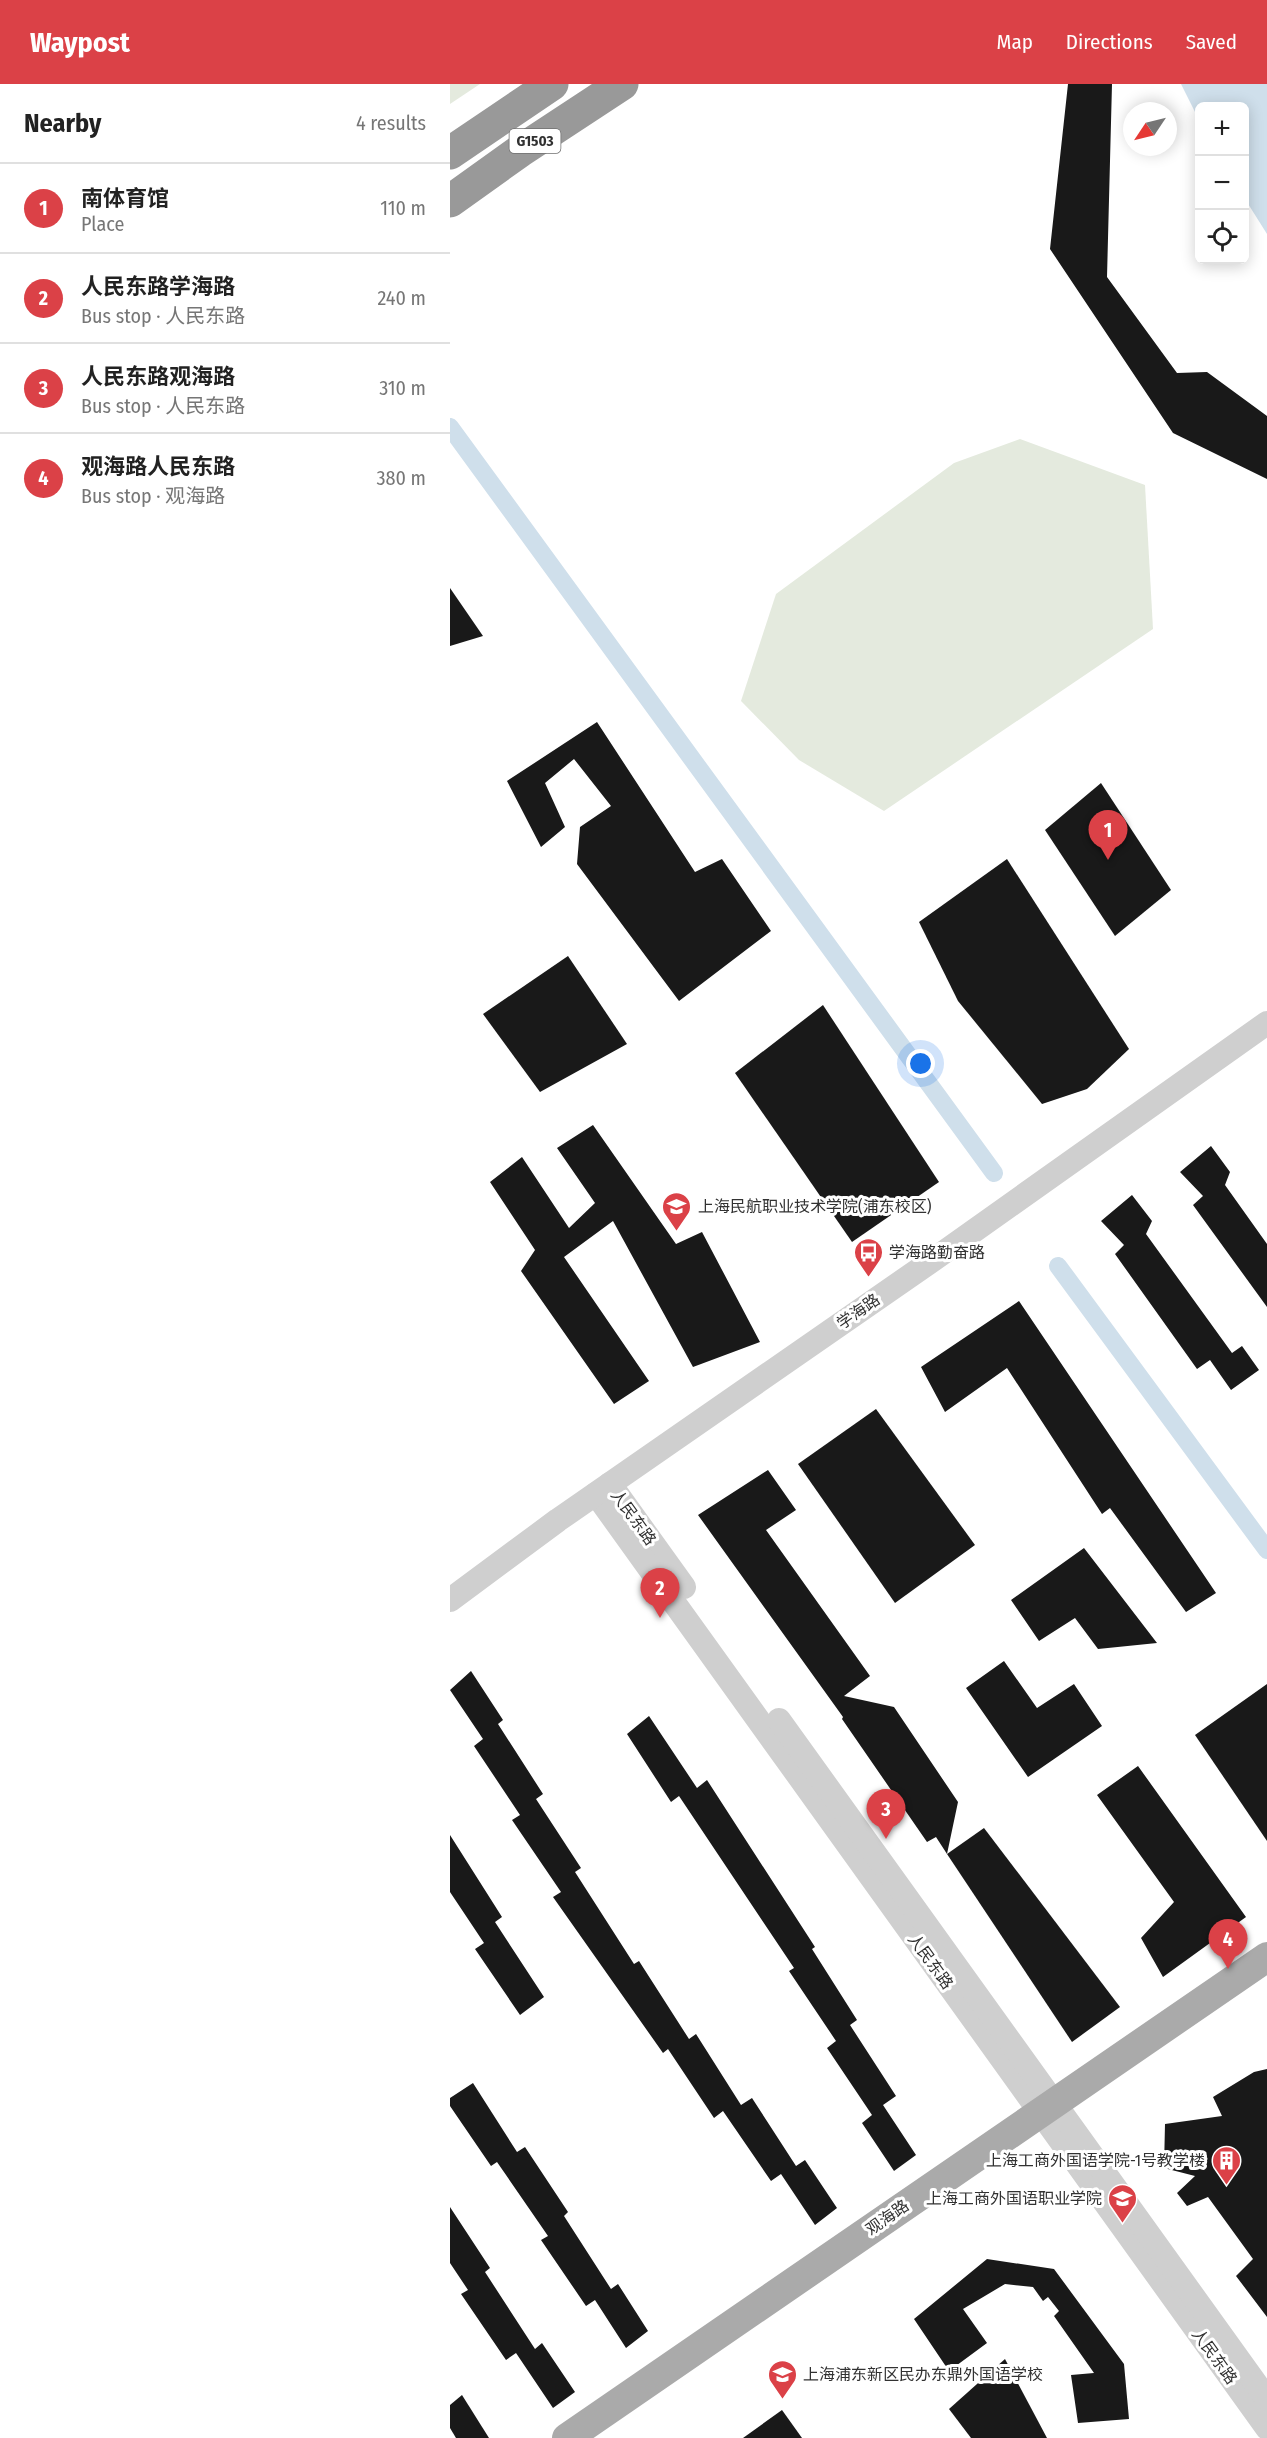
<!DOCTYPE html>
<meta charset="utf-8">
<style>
body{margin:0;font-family:"Fira Sans Condensed","Noto Sans SC",sans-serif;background:#f6f6f6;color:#222}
.controls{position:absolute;right:18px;top:18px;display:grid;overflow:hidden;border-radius:9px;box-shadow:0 3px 15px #0003}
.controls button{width:54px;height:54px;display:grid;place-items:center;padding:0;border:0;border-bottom:2px solid #e0e0e0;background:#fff;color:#222;font:30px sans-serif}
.compass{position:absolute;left:673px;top:18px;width:54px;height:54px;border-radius:50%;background:#fff;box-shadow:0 3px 15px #0003;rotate:235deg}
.you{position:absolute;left:471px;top:980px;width:21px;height:21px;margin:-15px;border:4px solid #fff;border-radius:50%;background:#1a73e8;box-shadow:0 0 0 9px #1a73e833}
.badge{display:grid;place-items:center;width:39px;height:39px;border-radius:50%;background:#db4147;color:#fff;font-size:20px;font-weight:700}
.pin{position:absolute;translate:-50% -50px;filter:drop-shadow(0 2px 3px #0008)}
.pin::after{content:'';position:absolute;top:32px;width:21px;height:18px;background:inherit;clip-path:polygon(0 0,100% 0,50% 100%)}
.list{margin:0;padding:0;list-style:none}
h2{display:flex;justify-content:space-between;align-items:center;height:78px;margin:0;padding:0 24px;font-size:26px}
h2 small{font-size:20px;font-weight:400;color:#767676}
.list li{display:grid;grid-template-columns:39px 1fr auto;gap:18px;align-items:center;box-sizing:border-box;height:90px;padding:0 24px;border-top:2px solid #e0e0e0}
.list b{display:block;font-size:22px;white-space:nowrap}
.list p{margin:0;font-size:20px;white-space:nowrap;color:#767676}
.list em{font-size:20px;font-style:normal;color:#767676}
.icon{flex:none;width:33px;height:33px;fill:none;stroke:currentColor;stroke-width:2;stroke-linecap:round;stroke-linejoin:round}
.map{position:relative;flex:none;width:817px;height:2354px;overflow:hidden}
header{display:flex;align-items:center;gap:36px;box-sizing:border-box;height:84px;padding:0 30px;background:#db4147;color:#fff}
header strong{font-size:28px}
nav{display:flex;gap:33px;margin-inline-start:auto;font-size:21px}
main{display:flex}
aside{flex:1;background:#fff}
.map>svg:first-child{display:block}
.green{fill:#e4eade}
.water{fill:#cfdfeb}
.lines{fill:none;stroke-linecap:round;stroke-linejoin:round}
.canal{stroke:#cfdfeb;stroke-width:18}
.building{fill:#191919}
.minor{stroke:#cfcfcf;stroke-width:24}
.major{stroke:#aaa;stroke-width:30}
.highway{stroke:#999;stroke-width:33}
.labels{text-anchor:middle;stroke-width:6;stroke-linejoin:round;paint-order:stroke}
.shield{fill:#fff;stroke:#707070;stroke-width:1.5}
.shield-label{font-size:15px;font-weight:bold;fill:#323232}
.poi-label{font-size:16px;fill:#323232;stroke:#fff;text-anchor:start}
.street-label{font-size:16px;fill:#323232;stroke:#fff}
</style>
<header>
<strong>Waypost</strong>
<nav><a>Map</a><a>Directions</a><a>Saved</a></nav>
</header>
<main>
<aside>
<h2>Nearby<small>4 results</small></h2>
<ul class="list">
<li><span class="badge">1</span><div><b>南体育馆</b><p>Place</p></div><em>110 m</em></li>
<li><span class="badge">2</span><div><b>人民东路学海路</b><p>Bus stop · 人民东路</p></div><em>240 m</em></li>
<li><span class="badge">3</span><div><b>人民东路观海路</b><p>Bus stop · 人民东路</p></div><em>310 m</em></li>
<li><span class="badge">4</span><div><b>观海路人民东路</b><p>Bus stop · 观海路</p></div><em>380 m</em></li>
</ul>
</aside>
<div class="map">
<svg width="817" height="2354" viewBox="0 0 817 2354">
<rect width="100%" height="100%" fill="#fff"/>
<g class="green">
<polygon points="0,0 30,0 0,20"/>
<polygon points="570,355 695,401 703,545 434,727 349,676 291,617 326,510 504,379"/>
</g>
<polygon class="water" points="731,0 817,0 817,150 795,115 794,22 750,22 749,36"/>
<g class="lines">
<g class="canal">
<polyline points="0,343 544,1089"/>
<polyline points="608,1182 817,1466"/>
</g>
</g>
<g class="building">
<polygon points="618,0 662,0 657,193 727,289 757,288 817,332 817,395 723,349 600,165"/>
<polygon points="0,504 33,552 0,562"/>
<polygon points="147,638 245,788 272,775 321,847 229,917 127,780 130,743 161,722 124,675 95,699 115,743 91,763 57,697"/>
<polygon points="651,699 721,806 665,852 595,746"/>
<polygon points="557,775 679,965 637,1005 592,1020 508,917 469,838"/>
<polygon points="118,872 177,960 90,1008 33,930"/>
<polygon points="373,921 489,1098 402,1158 285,989"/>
<polygon points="143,1041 226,1160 252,1148 310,1258 243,1283 163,1137 114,1173 199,1297 164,1320 71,1187 85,1166 40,1098 72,1073 119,1144 145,1119 107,1064"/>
<polygon points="761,1062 780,1088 775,1101 817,1160 817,1223 743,1121 753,1112 730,1088"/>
<polygon points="682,1111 702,1137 696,1150 782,1269 792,1262 809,1286 781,1306 760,1276 747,1285 665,1170 674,1161 651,1137"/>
<polygon points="569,1217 766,1509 736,1528 660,1424 652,1430 557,1284 495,1328 471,1283"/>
<polygon points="426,1325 525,1461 445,1519 348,1380"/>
<polygon points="318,1386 346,1426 316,1446 420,1592 394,1612 444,1623 508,1718 497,1770 486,1753 477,1758 392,1635 393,1633 248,1431"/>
<polygon points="634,1464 707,1559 648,1565 625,1534 589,1557 561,1516"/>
<polygon points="554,1577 587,1624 624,1600 652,1642 578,1693 516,1604"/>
<polygon points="21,1587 53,1636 48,1640 93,1710 86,1715 131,1784 125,1788 184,1880 189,1877 239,1955 246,1950 291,2021 302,2014 346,2082 355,2076 387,2124 365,2141 331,2090 321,2097 273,2027 264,2034 218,1965 213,1969 103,1813 111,1808 62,1736 70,1731 24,1662 33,1655 0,1606"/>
<polygon points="817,1600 817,1757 745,1651"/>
<polygon points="199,1632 247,1704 257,1696 365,1863 362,1865 407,1936 400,1941 446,2012 433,2021 466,2071 444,2087 412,2039 422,2031 377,1964 386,1957 339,1887 344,1884 229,1712 221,1718 177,1650"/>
<polygon points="688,1682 796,1833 713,1893 691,1854 724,1818 647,1711"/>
<polygon points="534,1744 670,1923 622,1958 497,1770"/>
<polygon points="0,1751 52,1833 45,1838 94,1913 70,1931 25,1865 34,1859 0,1808"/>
<polygon points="817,1985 817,2233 786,2192 803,2175 758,2113 737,2122 727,2109 745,2092 714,2084 715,2040 772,2032 763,2013 804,1988"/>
<polygon points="23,1999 67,2068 75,2063 118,2128 114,2132 161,2205 168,2200 198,2247 176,2264 145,2216 136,2222 91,2156 98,2152 47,2078 41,2082 0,2022 0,2014"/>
<polygon points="0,2123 40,2184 35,2188 85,2265 92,2259 125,2308 103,2324 66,2269 56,2276 11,2210 18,2206 0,2179"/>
<polygon points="537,2175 604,2185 674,2280 679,2335 628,2339 621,2291 644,2289 604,2232 609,2227 598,2213 593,2217 583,2203 555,2200 513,2225 537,2259 499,2287 464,2235"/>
<polygon points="555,2275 597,2354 521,2354 499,2325"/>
<polygon points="12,2311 39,2354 6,2354 0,2344 0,2321"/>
<polygon points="332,2326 352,2354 293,2354"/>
</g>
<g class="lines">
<g class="minor">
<polyline points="160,1400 234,1503"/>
<polyline points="146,1410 817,2344"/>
<polyline points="0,1516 108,1436 490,1171 817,939"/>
<polyline points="329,1636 817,2315"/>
</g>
<polyline class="major" points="117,2354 817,1873"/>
<g class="highway">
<polyline points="0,69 102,0"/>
<polyline points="0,117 70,67 172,0"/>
</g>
</g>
<defs>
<symbol id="university-pin" viewBox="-11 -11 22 30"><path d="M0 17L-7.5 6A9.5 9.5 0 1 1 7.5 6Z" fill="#db4147" stroke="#fff"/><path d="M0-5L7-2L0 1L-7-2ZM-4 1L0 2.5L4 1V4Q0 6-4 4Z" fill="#fff"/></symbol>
<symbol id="bus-pin" viewBox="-11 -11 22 30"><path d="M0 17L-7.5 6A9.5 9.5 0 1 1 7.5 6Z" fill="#db4147" stroke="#fff"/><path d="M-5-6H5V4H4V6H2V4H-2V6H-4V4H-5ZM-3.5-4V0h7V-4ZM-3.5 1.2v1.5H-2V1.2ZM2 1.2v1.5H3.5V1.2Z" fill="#fff"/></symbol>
<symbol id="building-pin" viewBox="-11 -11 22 30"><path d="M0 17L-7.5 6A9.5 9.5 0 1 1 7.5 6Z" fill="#db4147" stroke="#fff"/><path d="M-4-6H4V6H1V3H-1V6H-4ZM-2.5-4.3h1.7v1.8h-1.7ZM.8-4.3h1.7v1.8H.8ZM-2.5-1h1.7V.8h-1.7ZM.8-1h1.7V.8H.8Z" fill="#fff"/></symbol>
<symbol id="school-pin" viewBox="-11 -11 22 30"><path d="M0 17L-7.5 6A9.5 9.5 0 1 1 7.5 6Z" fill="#db4147" stroke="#fff"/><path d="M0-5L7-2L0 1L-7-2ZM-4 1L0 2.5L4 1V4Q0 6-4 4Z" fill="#fff"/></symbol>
</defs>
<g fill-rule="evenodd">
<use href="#university-pin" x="210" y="1106" width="33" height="45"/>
<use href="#bus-pin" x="402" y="1152" width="33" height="45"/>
<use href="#building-pin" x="760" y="2060" width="33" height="45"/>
<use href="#university-pin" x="656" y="2098" width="33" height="45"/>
<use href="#school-pin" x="316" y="2274" width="33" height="45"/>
</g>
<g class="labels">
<rect class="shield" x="59.5" y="45" width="51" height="24" rx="4.5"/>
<g class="shield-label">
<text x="85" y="62">G1503</text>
</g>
<g class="poi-label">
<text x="248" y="1128">上海民航职业技术学院(浦东校区)</text>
<text x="439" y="1174">学海路勤奋路</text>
<text x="755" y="2082" text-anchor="end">上海工商外国语学院-1号教学楼</text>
<text x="652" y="2120" text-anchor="end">上海工商外国语职业学院</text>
<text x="353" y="2296">上海浦东新区民办东鼎外国语学校</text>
</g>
<g class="street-label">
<text transform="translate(408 1227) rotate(-35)" y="6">学海路</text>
<text transform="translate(184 1433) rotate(54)" y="6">人民东路</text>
<text transform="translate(481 1877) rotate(54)" y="6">人民东路</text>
<text transform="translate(437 2133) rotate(-35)" y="6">观海路</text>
<text transform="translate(765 2272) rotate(54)" y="6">人民东路</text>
</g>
</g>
</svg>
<div class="controls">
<button>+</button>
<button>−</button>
<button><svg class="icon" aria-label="locate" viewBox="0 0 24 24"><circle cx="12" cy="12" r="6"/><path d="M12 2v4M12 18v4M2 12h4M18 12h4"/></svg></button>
</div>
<svg class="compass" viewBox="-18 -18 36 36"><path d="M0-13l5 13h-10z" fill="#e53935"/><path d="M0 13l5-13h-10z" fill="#767676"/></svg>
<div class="you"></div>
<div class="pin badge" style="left:658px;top:776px">1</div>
<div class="pin badge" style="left:210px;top:1534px">2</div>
<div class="pin badge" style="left:436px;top:1755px">3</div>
<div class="pin badge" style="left:778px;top:1885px">4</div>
</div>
</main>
